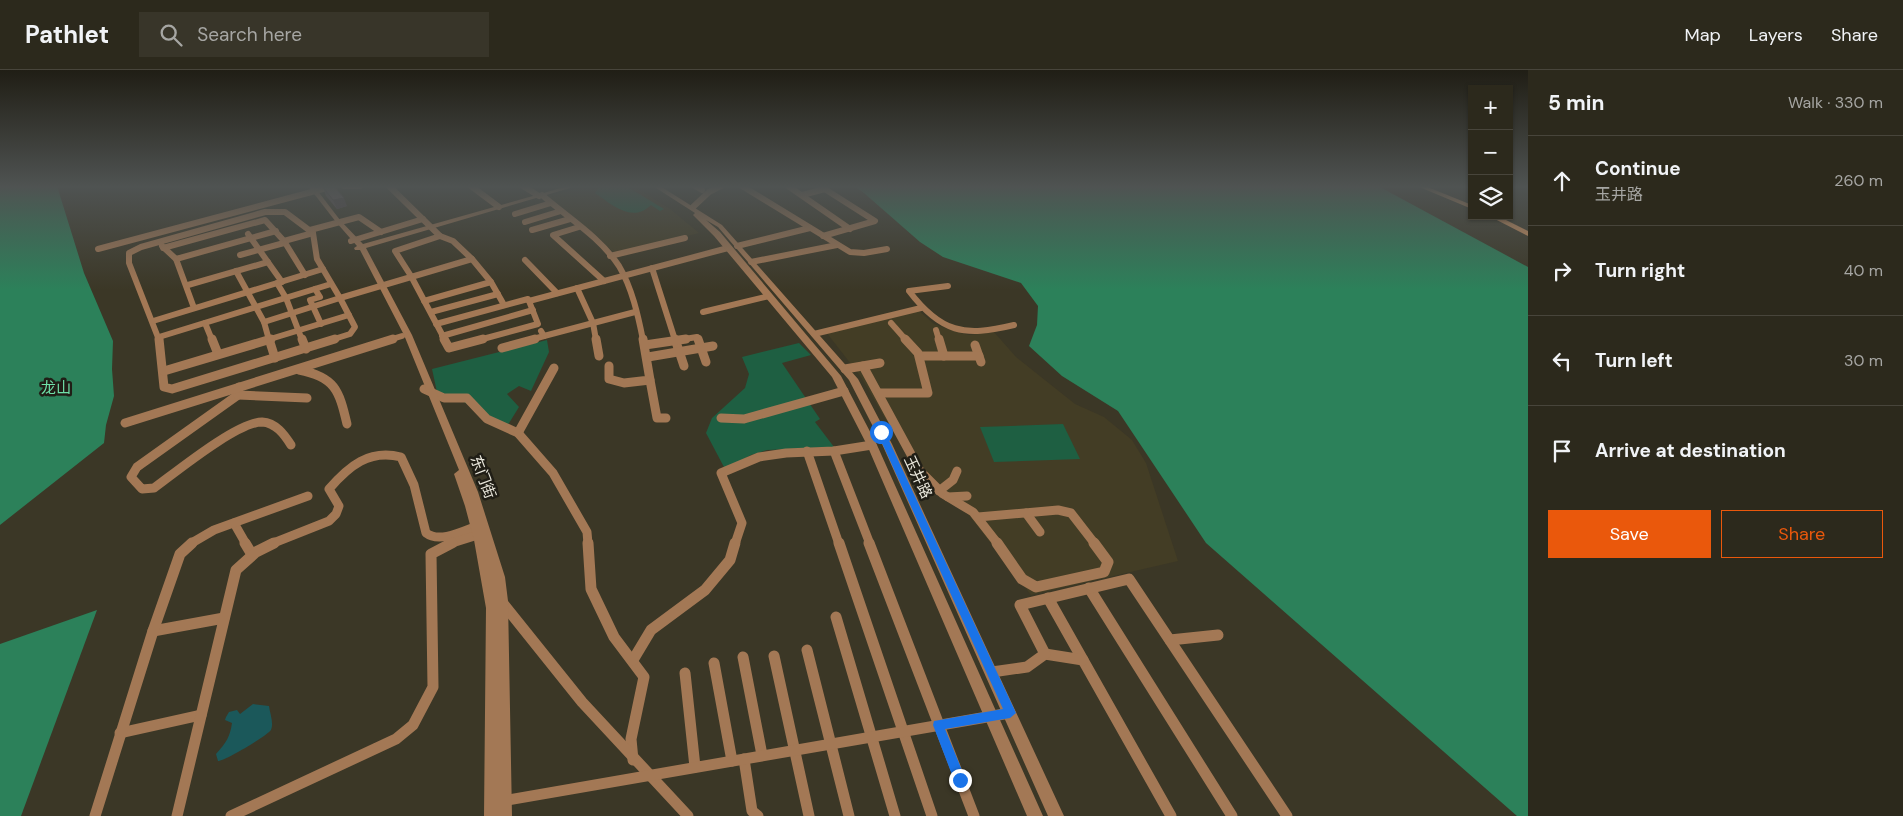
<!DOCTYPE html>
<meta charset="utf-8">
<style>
body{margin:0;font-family:"DM Sans","Noto Sans SC",sans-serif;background:#383529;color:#f1f3f6}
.controls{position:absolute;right:15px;top:15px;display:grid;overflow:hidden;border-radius:0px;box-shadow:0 1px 4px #0004}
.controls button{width:45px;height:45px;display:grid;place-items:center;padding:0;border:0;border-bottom:1px solid #48453b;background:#2c291c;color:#f1f3f6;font:25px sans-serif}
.stop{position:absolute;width:15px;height:15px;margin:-11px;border:4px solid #1a73e8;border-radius:50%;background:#fff}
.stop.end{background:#1a73e8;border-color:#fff;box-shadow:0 1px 5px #0008}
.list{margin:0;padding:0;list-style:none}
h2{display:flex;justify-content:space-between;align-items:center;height:65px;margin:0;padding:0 20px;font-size:21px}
h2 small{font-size:16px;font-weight:400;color:#a6a6a3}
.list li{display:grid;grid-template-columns:32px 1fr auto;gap:15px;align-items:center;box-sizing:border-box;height:90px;padding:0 20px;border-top:1px solid #48453b}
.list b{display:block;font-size:19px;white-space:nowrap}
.list p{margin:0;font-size:16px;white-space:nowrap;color:#a6a6a3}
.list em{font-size:16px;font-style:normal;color:#a6a6a3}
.actions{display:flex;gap:10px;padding:15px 20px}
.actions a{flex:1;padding:11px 0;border:1px solid #ea580c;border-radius:0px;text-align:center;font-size:18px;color:#ea580c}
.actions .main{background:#ea580c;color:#fff}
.icon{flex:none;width:28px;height:28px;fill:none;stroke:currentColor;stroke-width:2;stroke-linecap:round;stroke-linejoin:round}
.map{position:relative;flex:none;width:1528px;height:746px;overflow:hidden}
header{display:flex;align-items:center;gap:30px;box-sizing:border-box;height:70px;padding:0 25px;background:#2c291c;border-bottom:1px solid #48453b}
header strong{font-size:24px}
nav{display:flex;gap:28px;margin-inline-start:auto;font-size:18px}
.search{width:350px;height:45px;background:#383529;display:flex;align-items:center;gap:12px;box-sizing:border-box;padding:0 18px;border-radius:0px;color:#a6a6a3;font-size:19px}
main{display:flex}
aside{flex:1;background:#2c291c}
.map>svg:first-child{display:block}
.built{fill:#433d25}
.green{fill:#1e5f42}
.forest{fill:#2c815a}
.water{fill:#1b585a}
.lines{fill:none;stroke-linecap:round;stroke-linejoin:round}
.minor-far2{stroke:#a37855;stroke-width:6}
.minor-far1{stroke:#a37855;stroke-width:9}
.minor{stroke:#a37855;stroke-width:11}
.tertiary{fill:#a37855;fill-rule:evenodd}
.secondary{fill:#e09b63;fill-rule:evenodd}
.wall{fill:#625259}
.shaded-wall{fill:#504249}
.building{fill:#725f68;stroke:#504249}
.route{fill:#1a73e8}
.labels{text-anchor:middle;stroke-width:5;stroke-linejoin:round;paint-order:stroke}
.park-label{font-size:15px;fill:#6fe0a8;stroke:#201e16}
.street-label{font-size:15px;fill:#eae8dd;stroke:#201e16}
</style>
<header>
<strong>Pathlet</strong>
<div class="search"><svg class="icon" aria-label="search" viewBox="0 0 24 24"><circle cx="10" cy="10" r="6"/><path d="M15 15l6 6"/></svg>Search here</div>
<nav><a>Map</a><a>Layers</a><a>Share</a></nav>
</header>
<main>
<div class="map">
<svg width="1528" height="746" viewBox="0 0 1528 746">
<rect width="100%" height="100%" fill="#3b3726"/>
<g class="built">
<polygon points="587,116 633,116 670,139 699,163 615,184 596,165 547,126"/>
<polygon points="918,240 934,254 957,262 969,265 994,262 1016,287 1075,334 1104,347 1132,370 1146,393 1178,491 1031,525 968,444 939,426 910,391 861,307 826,262"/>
</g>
<g class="green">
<path d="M600,116H626L664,139L660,141L651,135C632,154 611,134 595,123Z"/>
<polygon points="547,270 549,282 531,321 519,316 507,324 519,337 506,358 454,326 437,322 432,299"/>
<polygon points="799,273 811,285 782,293 820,349 815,352 834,377 767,380 751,385 725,399 706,363 712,348 745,318 749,304 742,287"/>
<polygon points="1063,354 1080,389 994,392 980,357"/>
</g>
<g class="forest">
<polygon points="0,116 57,116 84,203 113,271 112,299 114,326 106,355 104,373 0,455"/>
<polygon points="854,116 1378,116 1528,197 1528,746 1517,746 1206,473 1118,341 1062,306 1029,276 1037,255 1038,236 1021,213 943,187 920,172 864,123"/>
<polygon points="97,540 21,746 0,746 0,574"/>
</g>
<path class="water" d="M253,634L269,636C270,644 274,653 271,660C268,665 225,691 218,691L216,684C226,673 230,667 232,653L225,650L226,647L229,642L237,640L240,644Z"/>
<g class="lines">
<g class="minor-far2">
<polyline points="344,116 360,116"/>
<polyline points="389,116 440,166 453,171 472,189 491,212 504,235"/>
<polyline points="471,116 499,137"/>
<polyline points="523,116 539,126"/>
<polyline points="695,116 702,120"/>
<polyline points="742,116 850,182 864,183 887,179"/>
<polyline points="788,116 850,159"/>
<polyline points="820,116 875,151 823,166"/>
<path d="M542,125C567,147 600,167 619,196C632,218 638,245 643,270"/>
<polyline points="802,125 825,119"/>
<polyline points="693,137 709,122 721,116"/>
<polyline points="515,144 551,133"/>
<polyline points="525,152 561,141"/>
<polyline points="579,157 553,165 604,211"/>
<polyline points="310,160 359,147 381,162"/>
<polyline points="532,160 570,149"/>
<polyline points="248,164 282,212"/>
<polyline points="440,166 395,181 411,206 445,270"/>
<polyline points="284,171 313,163"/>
<polyline points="351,171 423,149"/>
<polyline points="162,176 176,189 194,238"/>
<polyline points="737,176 810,158"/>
<polyline points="163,178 265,150 284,171 305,205"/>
<polyline points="98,179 334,116"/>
<polyline points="240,185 284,173"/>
<polyline points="610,186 685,168"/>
<polyline points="176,189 276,161"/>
<polyline points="525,190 557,223"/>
<polyline points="751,192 837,175"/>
<polyline points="652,198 675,270"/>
<polyline points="236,201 264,252 269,270"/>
<polyline points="277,213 286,228 302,270"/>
<polyline points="188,215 268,192"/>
<path d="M948,216L909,221C941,263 964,267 1014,255"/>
<polyline points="577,218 593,253 596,270"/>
<polyline points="315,219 320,227 310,230 321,254"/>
<polyline points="340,228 472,189"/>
<polyline points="424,231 491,212"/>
<polyline points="431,242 498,224"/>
<polyline points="703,242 769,226"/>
<polyline points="153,251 323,199"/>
<polyline points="264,252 340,228"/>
<polyline points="205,253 212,270"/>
<polyline points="891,253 906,270"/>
<polyline points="436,254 528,229 529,231"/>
<polyline points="936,260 939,270"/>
<polyline points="814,264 921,238"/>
<polyline points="442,266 533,240"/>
<polyline points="544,266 635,242"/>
<polyline points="159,267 331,214"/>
<polyline points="159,270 129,193 129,183 141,177 265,142 285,142 313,163 317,189 340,228"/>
<polyline points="267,270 349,245"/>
<polyline points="331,270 350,264 355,257 340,228"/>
<polyline points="389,270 402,266"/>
<polyline points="479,270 538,254 529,231 728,178"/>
<polyline points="530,270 544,266 541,261"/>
<polyline points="678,270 697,267 698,270"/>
</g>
<g class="minor-far1">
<polyline points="159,269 164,317 172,319 335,269"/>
<polyline points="212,269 218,284"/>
<polyline points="269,269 275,288"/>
<polyline points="302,269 306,279"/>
<polyline points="444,269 449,278 483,269"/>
<polyline points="596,269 599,286"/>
<polyline points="675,269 684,296"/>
<polyline points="698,269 706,292"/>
<polyline points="939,269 944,286"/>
<polyline points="645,275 686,269"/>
<polyline points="975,275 981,292"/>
<polyline points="502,278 535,269"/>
<polyline points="920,286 979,286"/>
<polyline points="648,287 713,276"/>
<polyline points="609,296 609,309 624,313 650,310 643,269"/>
<polyline points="863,296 920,401 943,424 973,442 998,474"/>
<polyline points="845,299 880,293"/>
<path d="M299,300C335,307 339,320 347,354"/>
<polyline points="164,301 271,269"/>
<polyline points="650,310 657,348 666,348"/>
<path d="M239,317L238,325L137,397L131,407L142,419L154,418C176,402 237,352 262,352C276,353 284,364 291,375"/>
<polyline points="424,319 444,328 467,328 487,349 518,363 553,403 587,462 588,474"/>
<polyline points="879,323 928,323 918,283 905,269"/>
<polyline points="238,325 307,328"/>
<polyline points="721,348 744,349 844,321"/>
<polyline points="125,353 393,269"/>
<polyline points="518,363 554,298"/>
<polyline points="807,381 839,474"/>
<polyline points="834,381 870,474"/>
<polyline points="939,421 953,410 957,401"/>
<polyline points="948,427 967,426"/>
<polyline points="1026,443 1040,462"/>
<polyline points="978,447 1058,440 1071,443 1095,474"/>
<polyline points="234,453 246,474"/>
<polyline points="190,474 214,460 308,426"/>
<path d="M271,474L329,451L336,444L339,436L329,419C349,396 369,379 401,387L414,415L426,463C440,474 465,460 480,455"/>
<polyline points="449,474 484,463"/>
<polyline points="735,474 742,453 721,403 759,387 786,383 834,381 872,375"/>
</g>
<g class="minor">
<polyline points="245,473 251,483"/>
<polyline points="588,473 591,519 614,567 644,607 631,669 633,690"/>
<polyline points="839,473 932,746"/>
<polyline points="869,473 974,746"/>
<polyline points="997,473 1022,509 1036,517 1104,502 1108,492 1094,473"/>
<polyline points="1089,518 1232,746"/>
<polyline points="1048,528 1171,746"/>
<polyline points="501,531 582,632 688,746"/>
<polyline points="836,547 895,746"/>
<polyline points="153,561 224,548"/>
<polyline points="1170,570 1218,565"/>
<polyline points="807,580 849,746"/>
<polyline points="1045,584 1083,590"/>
<polyline points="774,586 809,746"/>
<polyline points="743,587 762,685"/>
<polyline points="633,590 651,560 705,520 730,490 735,473"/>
<polyline points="714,593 732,691"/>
<polyline points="992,602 1027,597 1045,584 1020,535 1129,509 1287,746"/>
<polyline points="685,603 695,697"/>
<polyline points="120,663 201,645"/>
<polyline points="744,689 752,741 758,746"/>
<polyline points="502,731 1010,643"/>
<polyline points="95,746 153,561 180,484 192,473"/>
<polyline points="177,746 236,500 256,482 274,473"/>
<polyline points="231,746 396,669 413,655 433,617 431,484 452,473"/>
</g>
<g class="tertiary">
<polygon points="308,116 314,116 340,150 363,174 568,116 577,116 366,178 412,265 478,422 505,507 508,531 512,746 484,746 486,538 474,470 465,436 454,404 459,400 404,265 360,180 355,180 354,178 357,176 336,152"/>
<polygon points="653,116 660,116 722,155 858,309 892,374 1064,746 1048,746 882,374 849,310 718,157 706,150 720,162 841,306 877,375 1043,746 1027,746 867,375 832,307 714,166 693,145 695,143"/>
</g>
<g class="secondary">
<polygon points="1417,116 1425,116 1472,135 1472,139"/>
<polygon points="1489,146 1498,146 1528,161 1528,166"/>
</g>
</g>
<polygon class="wall" points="323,117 347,136 337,139 326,126"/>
<polygon class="shaded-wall" points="344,128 347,136 337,139 333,130"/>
<polygon class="building" points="330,116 334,116 344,128 333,130 323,117"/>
<linearGradient id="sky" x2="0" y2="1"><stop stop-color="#201e15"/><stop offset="0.53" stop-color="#4f5352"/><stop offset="1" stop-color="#4f5352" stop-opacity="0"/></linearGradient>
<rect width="1528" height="220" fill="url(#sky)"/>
<polygon class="route" points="878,360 885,362 1016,643 1010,648 945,659 966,710 960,715 954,710 933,655 934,651 1003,639 877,362"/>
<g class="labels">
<g class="park-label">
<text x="56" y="323">龙山</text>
</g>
<g class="street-label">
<text transform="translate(483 407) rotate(69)" y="5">东门街</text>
<text transform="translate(918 407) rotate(65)" y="5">玉井路</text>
</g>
</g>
</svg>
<div class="controls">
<button>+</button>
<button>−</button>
<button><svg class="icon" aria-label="layers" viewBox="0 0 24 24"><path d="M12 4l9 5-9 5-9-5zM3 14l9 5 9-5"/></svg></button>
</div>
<div class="stop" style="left:881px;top:362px"></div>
<div class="stop end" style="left:960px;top:710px"></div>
</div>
<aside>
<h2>5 min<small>Walk · 330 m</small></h2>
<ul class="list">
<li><svg class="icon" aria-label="ahead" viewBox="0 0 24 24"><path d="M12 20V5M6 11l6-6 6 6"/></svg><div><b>Continue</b><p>玉井路</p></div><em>260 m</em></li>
<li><svg class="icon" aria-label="right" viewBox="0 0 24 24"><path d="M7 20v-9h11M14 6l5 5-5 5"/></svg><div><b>Turn right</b></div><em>40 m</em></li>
<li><svg class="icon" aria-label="left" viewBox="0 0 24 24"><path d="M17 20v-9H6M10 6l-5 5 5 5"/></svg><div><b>Turn left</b></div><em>30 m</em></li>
<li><svg class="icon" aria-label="arrive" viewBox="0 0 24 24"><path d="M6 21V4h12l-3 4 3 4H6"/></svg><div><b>Arrive at destination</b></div></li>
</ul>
<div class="actions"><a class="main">Save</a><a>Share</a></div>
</aside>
</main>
